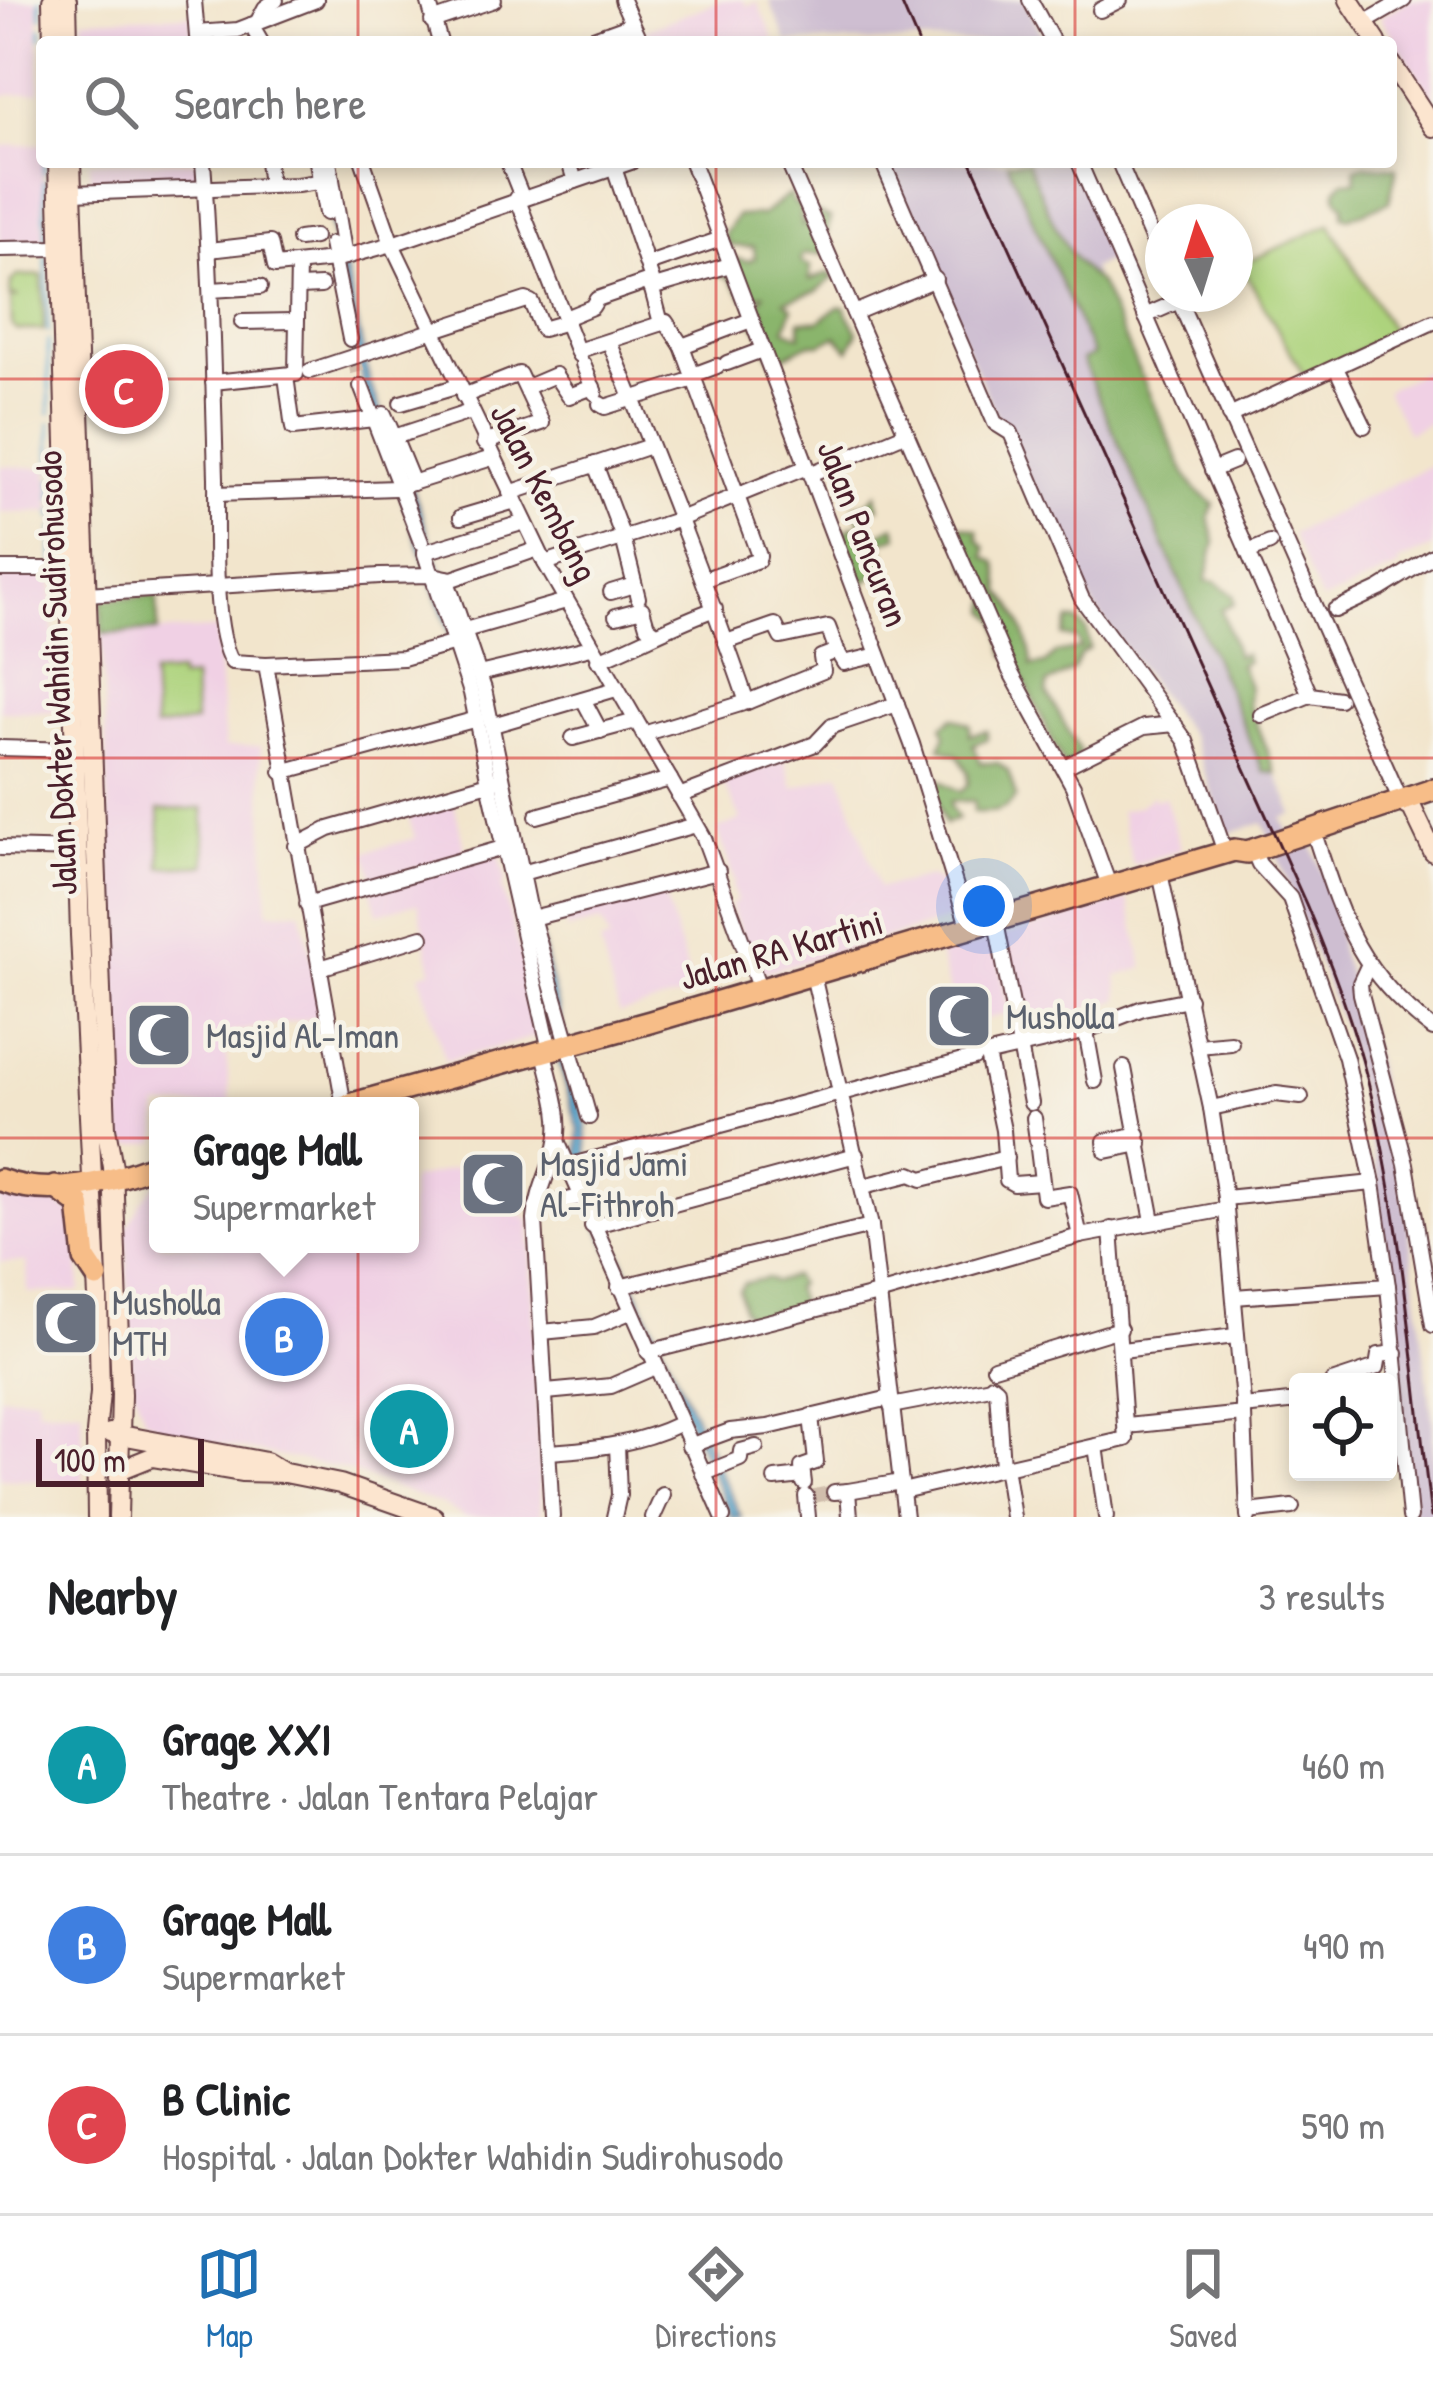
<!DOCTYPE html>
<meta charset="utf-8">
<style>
body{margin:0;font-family:"Patrick Hand",sans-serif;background:#f6f6f6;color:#202124}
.controls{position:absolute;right:36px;bottom:36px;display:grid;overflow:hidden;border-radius:12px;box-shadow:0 6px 18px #0003}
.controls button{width:108px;height:108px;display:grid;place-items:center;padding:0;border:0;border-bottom:3px solid #e0e0e0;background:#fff;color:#202124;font:60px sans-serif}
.compass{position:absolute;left:1145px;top:204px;width:108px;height:108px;border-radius:50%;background:#fff;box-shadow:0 6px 18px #0003;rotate:356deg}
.scale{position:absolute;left:36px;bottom:30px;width:168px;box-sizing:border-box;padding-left:12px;border:6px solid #4a1f2b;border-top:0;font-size:33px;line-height:42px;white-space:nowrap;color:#4a1f2b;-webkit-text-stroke:9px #f7f3e8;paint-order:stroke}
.you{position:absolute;left:984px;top:906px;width:42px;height:42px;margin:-30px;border:9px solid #fff;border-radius:50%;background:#1a73e8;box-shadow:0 0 0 18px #1a73e833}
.badge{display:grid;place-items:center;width:78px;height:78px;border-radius:50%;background:#1f6fb2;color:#fff;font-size:39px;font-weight:700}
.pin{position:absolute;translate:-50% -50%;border:6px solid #fff;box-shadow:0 3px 12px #0006}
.popup{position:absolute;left:149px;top:1097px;width:270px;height:156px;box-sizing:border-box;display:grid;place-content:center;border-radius:12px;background:#fff;filter:drop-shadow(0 3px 9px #0005);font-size:39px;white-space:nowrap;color:#757577}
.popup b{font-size:45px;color:#202124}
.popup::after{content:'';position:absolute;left:50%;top:100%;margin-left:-24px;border:24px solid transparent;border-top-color:#fff}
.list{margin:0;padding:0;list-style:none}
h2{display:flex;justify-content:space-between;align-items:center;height:156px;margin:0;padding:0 48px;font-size:51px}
h2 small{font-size:39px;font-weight:400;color:#757577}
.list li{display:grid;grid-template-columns:78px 1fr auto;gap:36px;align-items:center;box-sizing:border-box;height:180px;padding:0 48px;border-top:3px solid #e0e0e0}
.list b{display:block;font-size:45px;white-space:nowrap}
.list p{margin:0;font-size:39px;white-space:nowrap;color:#757577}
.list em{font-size:39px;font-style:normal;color:#757577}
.icon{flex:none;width:66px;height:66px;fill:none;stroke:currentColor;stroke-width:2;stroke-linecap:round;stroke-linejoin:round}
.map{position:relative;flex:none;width:1433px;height:1517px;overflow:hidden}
.search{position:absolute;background:#fff;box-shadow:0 6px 18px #0003;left:36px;right:36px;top:36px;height:132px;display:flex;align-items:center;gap:30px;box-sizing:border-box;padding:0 42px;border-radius:12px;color:#757577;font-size:45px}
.sheet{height:696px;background:#fff}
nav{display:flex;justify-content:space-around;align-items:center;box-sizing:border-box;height:168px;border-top:3px solid #e0e0e0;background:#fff;font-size:33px;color:#757577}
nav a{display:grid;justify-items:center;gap:6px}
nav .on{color:#1f6fb2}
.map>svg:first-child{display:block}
.built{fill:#f0d0e4}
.industrial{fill:#cebed1}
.green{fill:#add37d;stroke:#7c7954;stroke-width:3}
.forest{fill:#8ab56c;stroke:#6a6a4c;stroke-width:3}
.water{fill:#59acd4;stroke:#526680;stroke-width:3}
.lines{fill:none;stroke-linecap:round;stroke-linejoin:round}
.stream{stroke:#59acd4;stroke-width:3}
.street-tunnel{stroke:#d0bdac;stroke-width:14;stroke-dasharray:14 7;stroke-linecap:butt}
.street-casing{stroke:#633d43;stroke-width:18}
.secondary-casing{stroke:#633d43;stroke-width:22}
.primary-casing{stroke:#633d43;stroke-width:26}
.street{stroke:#fff;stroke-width:14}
.secondary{stroke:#fce5cf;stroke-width:18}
.primary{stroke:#f7bd88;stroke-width:21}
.rail{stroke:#4a1f2b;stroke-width:3}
.grid{fill:none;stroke:#d62828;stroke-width:3;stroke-opacity:0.55}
.labels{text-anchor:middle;stroke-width:9;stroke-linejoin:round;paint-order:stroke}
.street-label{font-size:36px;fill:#4a1f2b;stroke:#f7f3e8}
.worship-label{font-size:36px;fill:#5b616d;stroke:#f7f3e8;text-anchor:start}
</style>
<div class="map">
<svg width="1433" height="1517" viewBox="0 0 1433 1517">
<rect width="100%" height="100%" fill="#f7f3e8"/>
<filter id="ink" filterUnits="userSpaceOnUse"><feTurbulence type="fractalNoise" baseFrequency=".00833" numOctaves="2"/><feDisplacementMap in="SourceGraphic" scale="24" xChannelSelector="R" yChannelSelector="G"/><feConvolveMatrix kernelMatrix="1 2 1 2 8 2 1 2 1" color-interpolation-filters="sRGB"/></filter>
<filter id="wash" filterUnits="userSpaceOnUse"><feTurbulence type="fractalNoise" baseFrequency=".004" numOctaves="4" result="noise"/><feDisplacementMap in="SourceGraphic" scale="48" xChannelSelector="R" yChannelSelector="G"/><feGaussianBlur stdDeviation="2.7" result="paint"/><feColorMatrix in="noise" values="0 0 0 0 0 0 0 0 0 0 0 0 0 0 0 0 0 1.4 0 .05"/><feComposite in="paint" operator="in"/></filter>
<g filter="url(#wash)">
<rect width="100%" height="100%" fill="#f2e5cc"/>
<g class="built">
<polygon points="0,0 38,0 40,92 0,96"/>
<polygon points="722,0 743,0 747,6 757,2 775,42 649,42 645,30"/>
<polygon points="1409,0 1433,0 1433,98 1380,17"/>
<polygon points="191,15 192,42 84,42 83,19"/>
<polygon points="42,144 43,240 0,242 0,146"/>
<polygon points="89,162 197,162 198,182 91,187"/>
<polygon points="1433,367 1433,420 1408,433 1386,390"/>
<polygon points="1433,464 1433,547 1398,562 1399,567 1322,601 1292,534"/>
<polygon points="0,466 48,468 50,512 0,513"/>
<polygon points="51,574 57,712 0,711 0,575"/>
<polygon points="216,629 225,747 260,746 268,912 301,911 324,1016 229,1033 231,1052 226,1053 231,1106 158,1106 158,1142 131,1146 122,1139 118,1066 102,634"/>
<polygon points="785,760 794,788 840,773 879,888 931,877 937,882 947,879 958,917 758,974 730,905 737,902 732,885 735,883 718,829 741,819 723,782"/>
<polygon points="1153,795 1155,800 1165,797 1181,849 1133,865 1120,811 1139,806"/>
<polygon points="453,797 465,853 374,881 366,852 415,838 406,809"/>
<polygon points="499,853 506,879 502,887 543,1035 445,1061 420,974 432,970 418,903 378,913 371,889"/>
<polygon points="662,887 694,993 619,1014 600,943 610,940 601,922 567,930 563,914"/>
<polygon points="1128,899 1144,968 1117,976 1119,1000 1083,1010 1086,1030 1021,1046 1002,936"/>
<polygon points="996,939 1009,1013 959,1027 939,954"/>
<polygon points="456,1168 465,1190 530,1220 541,1517 465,1517 441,1504 339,1468 173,1435 145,1419 132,1383 126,1230 141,1202 158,1182 158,1244 410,1244 410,1180"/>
<polygon points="0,1195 46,1198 77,1215 80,1291 28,1293 27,1262 0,1262"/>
<polygon points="0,1396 37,1396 38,1409 82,1409 83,1482 0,1479"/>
</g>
<g class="industrial">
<polygon points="769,0 1024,0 1046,42 787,42"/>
<polygon points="886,162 1075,162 1118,256 1091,269 1214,545 1182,560 1294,814 1282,818 1295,848 1311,842 1334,905 1340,950 1369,1033 1406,1207 1433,1426 1433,1517 1413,1517 1376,1184 1379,1180 1354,1071 1345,1033 1276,852 1263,823 1227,834 1192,738 1097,611 1078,579 999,422"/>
</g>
<g class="green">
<polygon points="1330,224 1394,335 1304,376 1241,265"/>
<polygon points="42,275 44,330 16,330 12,325 11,298 19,296 10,295 11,282 17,276"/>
<polygon points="179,673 179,679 193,678 195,722 155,728 152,675"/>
<polygon points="203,808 206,865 161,867 159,810"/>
</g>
<g class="forest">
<path d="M1007,162H1027C1046,203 1062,257 1100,284L1182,467L1194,488L1214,504L1209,517L1215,542L1206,581L1216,582L1233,595L1234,603L1221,609L1237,656L1244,654L1247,661L1240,664L1249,687L1248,704L1276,773L1264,772L1082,360L1093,355Z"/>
<polygon points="1365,165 1397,168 1389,202 1349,218 1343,216 1344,206 1337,198 1336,189 1344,181 1356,180 1355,168"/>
<polygon points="790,194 793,203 800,206 802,226 815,212 830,218 823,254 804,254 801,258 802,263 810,266 810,280 828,273 834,277 817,291 785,301 793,308 785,329 800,336 800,321 819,321 838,307 844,307 858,332 849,350 836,336 821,344 808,344 773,362 766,348 766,333 762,335 752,321 764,311 759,303 764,294 745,299 730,278 719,274 732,258 748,261 755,258 754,247 730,246 724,235 737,216 762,215"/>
<polygon points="877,494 879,507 863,507 863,518 872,521 869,526 874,530 873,537 895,526 898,536 876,544 883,548 886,567 863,584 853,577 859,573 853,571 858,564 848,557 837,528 849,531 852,526 862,527 854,506 867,503"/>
<path d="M962,526L978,530V539L986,548L985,557L997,563L1002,594C1016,602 1032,650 1032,666L1045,664L1056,653L1081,648L1077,639L1063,636L1069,620L1077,621L1086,630L1090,648L1080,655L1073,670L1047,684V693L1080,752L1065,768L1019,669L1005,654L998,621L988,611L990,595L976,578L977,572L970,570L966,559L969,553L962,548L958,537Z"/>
<polygon points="157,596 158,631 102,634 101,600"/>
<path d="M953,717L970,724V735L987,731V739L973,744L981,763H998L1008,771L1016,797C1005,813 991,813 974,812V801H951L950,806L958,819L945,824L931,781L937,779L961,792L968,785V773L958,755L940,748L946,735L942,726Z"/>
<polygon points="793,1276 798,1284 794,1288 800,1302 798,1310 773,1315 770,1310 763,1320 745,1321 747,1314 743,1310 739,1290 744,1283 767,1278 775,1282"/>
</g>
<polygon class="water" points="318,162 342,251 370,384 410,481 475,670 586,1125 588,1162 604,1219 741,1517 732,1517 588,1202 579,1166 579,1130 552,1038 480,720 363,385"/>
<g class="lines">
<g class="stream">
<polyline points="40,0 41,17"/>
<polyline points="41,28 41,38"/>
<polyline points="44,162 44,173"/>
<polyline points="44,181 46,240"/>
<polyline points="46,255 48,331"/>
<polyline points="48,341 50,413"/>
<polyline points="50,423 51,469"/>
<polyline points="52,479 52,500"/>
<polyline points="53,510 53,518"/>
<polyline points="53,528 54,562"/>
</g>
</g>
</g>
<g filter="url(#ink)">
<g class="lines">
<g class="street-tunnel">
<polyline points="245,40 246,42"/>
<polyline points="354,359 361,386"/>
<polyline points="814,1496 834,1492"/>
</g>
<defs>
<g id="street">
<polyline points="194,0 197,37"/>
<polyline points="428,0 440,42"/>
<polyline points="622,0 641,42"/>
<polyline points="1030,0 1053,42"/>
<polyline points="1100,10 1120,0"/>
<polyline points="432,21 494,0"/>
<polyline points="257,23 265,8 276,0"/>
<polyline points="1364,23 1404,0"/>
<polyline points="251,25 261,42"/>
<polyline points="197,33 238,30 316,0"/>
<polyline points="582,42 632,24"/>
<path d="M203,162C211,267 213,373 216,478C217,521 211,628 232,662L266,664L344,1106"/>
<polyline points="267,162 270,184"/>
<polyline points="317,162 326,213"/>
<polyline points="329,162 345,257"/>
<polyline points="508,162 522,197"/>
<polyline points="569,162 575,181"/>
<polyline points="631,162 392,244 545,563 704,838 760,990"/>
<polyline points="692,162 912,744 969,929"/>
<polyline points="788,162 1010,671 1073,786 1110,888"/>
<polyline points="1079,162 1310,695 1261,715"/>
<polyline points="1119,162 1163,264"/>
<polyline points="883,163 995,423 1011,433 1082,599 1186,741 1225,852"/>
<polyline points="72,193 297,185 332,180"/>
<polyline points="517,198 579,355"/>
<polyline points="299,239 314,237"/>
<polyline points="331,244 350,339"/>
<polyline points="0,249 59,248"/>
<polyline points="209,250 270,243 275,266 334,260 392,244 363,162"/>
<polyline points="648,264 721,239"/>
<polyline points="650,282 661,323"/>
<polyline points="299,287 321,286"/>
<polyline points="651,288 730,265"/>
<polyline points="211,290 260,287"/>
<polyline points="1176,294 1396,790"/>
<polyline points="854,313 935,279"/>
<polyline points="1145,316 1179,301"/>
<polyline points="565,318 592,307 597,299 652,280 614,168"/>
<polyline points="242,322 294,321"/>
<path d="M609,341C657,460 705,580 747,702L823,671L821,657L837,651L844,663L878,655"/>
<polyline points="682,346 751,320"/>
<polyline points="577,351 666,322 682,346 759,556 758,560 705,579"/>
<polyline points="727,363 762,350"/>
<polyline points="583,364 595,393"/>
<polyline points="1336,368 1364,426"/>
<polyline points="310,371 526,300 531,302 542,329 567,322"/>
<polyline points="296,374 298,264"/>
<polyline points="693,375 717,366"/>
<polyline points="286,376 293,428 374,419"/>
<polyline points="213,382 292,374"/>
<polyline points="361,386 421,542"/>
<polyline points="527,387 555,375 569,396 593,387"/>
<polyline points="463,396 519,374 542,423 484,443"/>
<polyline points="401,403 459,386"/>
<polyline points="600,404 605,407 694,379"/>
<polyline points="384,414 394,437 470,412"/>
<polyline points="1229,416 1433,322"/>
<polyline points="394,437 413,483"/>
<polyline points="595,464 623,538 638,598"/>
<polyline points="1212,470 1234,461"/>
<polyline points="810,474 907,433"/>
<polyline points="510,493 650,446"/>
<polyline points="216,494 396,488 492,458"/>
<polyline points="461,517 515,501"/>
<polyline points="425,552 525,522"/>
<polyline points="1248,552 1270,543"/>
<polyline points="545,563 677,520 807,467"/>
<polyline points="0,569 68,569"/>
<polyline points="446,578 484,689 529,907 589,1117"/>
<polyline points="611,592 634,585"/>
<polyline points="86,594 380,576 433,575 452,579 538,549"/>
<polyline points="1335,610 1380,589 1433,556"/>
<polyline points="616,616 642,609 647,626 656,633"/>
<polyline points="465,630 566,601"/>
<polyline points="726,642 775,625 781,637 828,627 837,651"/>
<path d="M598,660C640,643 673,624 715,609"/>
<polyline points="266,664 403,658 462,641"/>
<polyline points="479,674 591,647"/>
<polyline points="1310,695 1339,699"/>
<polyline points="583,699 600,731"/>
<polyline points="493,725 616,689"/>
<polyline points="643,734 747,702"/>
<polyline points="573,738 636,721"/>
<polyline points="0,748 75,750"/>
<polyline points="1064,767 1144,727 1175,724"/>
<polyline points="282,772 477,719"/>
<polyline points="497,780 489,783 550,1050"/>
<polyline points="679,796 815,744 832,726 897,704"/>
<polyline points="537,816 670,779"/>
<path d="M1313,830C1342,918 1356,971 1433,1029"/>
<polyline points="296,846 329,829 489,783 471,693 425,554"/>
<polyline points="0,848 79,850"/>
<polyline points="1253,850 1259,864 1290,898 1346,1058 1373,1183 1388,1286 1410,1517"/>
<polyline points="522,873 696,825"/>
<polyline points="1160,873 1211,1108 1225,1198 1244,1414 1248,1517"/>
<polyline points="307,904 510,846"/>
<polyline points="532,918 718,871"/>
<polyline points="996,922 1031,1103"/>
<polyline points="1368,966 1360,983 1361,994 1406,1164 1433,1325"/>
<polyline points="320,968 422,937"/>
<polyline points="813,975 871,1226 905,1517"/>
<polyline points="1086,1031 1095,1081"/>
<polyline points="1198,1046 1231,1043"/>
<path d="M544,1052C550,1081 564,1117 556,1147C549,1172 537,1193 535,1220L552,1517"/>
<polyline points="985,1055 1079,1033 1143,1008 1189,999"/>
<polyline points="987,1055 1003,1130 1007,1180 1014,1184 1041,1182"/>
<polyline points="1124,1068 1153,1221"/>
<polyline points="1211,1108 1276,1094 1301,1097"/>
<polyline points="773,1111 974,1058"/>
<polyline points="1034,1118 1037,1140"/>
<polyline points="1138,1134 1105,1141 1106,1151 1140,1144"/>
<polyline points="558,1143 723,1517"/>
<polyline points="1038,1149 1044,1197 1070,1193 1080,1236"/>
<polyline points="568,1166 766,1113"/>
<polyline points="864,1186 911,1174 922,1179 1006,1158"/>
<polyline points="1225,1198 1373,1183"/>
<polyline points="536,1207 580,1197"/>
<polyline points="592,1226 856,1155"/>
<polyline points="619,1287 871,1226"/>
<polyline points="1234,1297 1388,1286"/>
<polyline points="542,1332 594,1327 630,1312"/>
<polyline points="1122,1350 1235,1336"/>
<polyline points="648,1352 878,1294 1080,1236 1226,1209"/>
<polyline points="994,1367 1120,1329"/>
<polyline points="1332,1382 1377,1367 1379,1355 1396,1353"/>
<polyline points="992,1385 997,1389 1002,1467"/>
<polyline points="546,1392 611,1386 655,1367"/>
<polyline points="891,1406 991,1387"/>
<polyline points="1243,1407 1298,1401"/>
<polyline points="1127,1426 1244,1414"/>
<polyline points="689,1446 730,1431 768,1427 890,1398"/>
<polyline points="1096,1446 1106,1517"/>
<path d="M549,1452C595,1449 638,1444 679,1424"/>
<polyline points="1005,1466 1013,1517"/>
<polyline points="703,1474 740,1459 741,1451 756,1447"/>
<polyline points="775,1479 803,1476"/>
<polyline points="804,1483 802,1467 816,1462 811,1416"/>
<polyline points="848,1491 901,1482"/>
<polyline points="902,1491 1126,1439 1111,1229"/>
<polyline points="834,1492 848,1491 850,1517"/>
<polyline points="806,1496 808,1517"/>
<polyline points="1248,1512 1292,1507"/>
<polyline points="614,1517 619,1495 617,1445"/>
<polyline points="653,1517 663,1495"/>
</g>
<g id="secondary">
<polyline points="52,0 53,42"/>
<polyline points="67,0 68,42"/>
<polyline points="1349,0 1377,42"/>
<polyline points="1391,63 1433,127"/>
<polyline points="58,162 80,935 98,1298 100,1393 96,1433 97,1517"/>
<polyline points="71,162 106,1128 113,1167 121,1395 118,1517"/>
<polyline points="1400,801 1412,808 1433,852"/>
<polyline points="110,1433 266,1462 281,1471"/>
<polyline points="117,1471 152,1457 241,1472 285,1473 340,1484 434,1517"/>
</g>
<g id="primary">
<polyline points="345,1106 650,1022 1234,850 1247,852 1433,790"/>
<path d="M0,1180C51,1199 109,1183 158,1164"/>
<polyline points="55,1187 79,1204 85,1259 97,1277"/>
</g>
</defs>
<use href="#street" class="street-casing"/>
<use href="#secondary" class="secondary-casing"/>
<use href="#primary" class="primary-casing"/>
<use href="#street" class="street"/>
<use href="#secondary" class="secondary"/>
<use href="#primary" class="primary"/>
<g class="rail">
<polyline points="900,0 918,42"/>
<path d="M971,162L1306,904C1330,961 1352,1018 1367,1078C1403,1221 1413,1371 1431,1517"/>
</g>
</g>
</g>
<path class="grid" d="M358,0V42M716,0V42M1075,0V42M358,162V1517M716,162V1517M1075,162V1517M0,379H1433M0,758H1433M0,1138H1433"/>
<defs>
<symbol id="mosque-square" viewBox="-11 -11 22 22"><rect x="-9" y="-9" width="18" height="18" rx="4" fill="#6b7280" stroke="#f7f3e8"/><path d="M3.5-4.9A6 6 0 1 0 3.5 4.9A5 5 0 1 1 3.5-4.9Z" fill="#fff"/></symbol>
</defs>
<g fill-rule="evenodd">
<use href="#mosque-square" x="921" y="978" width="76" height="76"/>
<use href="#mosque-square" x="121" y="997" width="76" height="76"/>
<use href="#mosque-square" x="455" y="1146" width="76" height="76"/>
<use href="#mosque-square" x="28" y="1285" width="76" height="76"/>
</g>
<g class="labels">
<g class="street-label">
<text transform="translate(545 492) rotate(63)" y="13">Jalan Kembang</text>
<text transform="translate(864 533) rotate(69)" y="13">Jalan Pancuran</text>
<text transform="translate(56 673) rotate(-92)" y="13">Jalan Dokter Wahidin Sudirohusodo</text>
<text transform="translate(781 949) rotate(-16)" y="13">Jalan RA Kartini</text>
</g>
<g class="worship-label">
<text x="1006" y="1029">Musholla</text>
<text x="206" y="1048">Masjid Al-Iman</text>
<text x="540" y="1176">Masjid Jami<tspan x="540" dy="41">Al-Fithroh</tspan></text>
<text x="112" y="1315">Musholla<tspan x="112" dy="41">MTH</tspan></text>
</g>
</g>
</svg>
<div class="controls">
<button><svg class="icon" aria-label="locate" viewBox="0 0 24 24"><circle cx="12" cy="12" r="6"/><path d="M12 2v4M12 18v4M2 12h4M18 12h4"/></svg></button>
</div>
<svg class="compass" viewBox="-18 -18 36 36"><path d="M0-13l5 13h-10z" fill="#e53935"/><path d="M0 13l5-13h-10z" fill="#757577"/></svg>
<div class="scale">100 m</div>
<div class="you"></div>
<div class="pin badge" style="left:409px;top:1429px;background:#0f9aa8">A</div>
<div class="pin badge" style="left:284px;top:1337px;background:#3f7fe0">B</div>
<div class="popup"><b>Grage Mall</b>Supermarket</div>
<div class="pin badge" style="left:124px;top:389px;background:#e0444e">C</div>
<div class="search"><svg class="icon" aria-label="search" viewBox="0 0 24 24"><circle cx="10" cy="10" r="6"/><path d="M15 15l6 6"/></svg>Search here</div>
</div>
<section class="sheet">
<h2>Nearby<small>3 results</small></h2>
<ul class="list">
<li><span class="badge" style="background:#0f9aa8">A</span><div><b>Grage XXI</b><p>Theatre · Jalan Tentara Pelajar</p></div><em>460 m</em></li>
<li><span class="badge" style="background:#3f7fe0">B</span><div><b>Grage Mall</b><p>Supermarket</p></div><em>490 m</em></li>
<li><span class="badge" style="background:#e0444e">C</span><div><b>B Clinic</b><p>Hospital · Jalan Dokter Wahidin Sudirohusodo</p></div><em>590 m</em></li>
</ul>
</section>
<nav>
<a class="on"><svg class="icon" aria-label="map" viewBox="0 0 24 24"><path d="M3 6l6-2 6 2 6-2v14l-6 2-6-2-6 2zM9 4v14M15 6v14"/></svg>Map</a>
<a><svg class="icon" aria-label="directions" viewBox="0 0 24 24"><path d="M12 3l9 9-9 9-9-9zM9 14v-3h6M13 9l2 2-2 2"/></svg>Directions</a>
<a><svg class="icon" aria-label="saved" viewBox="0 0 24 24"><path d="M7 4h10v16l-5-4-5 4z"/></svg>Saved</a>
</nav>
